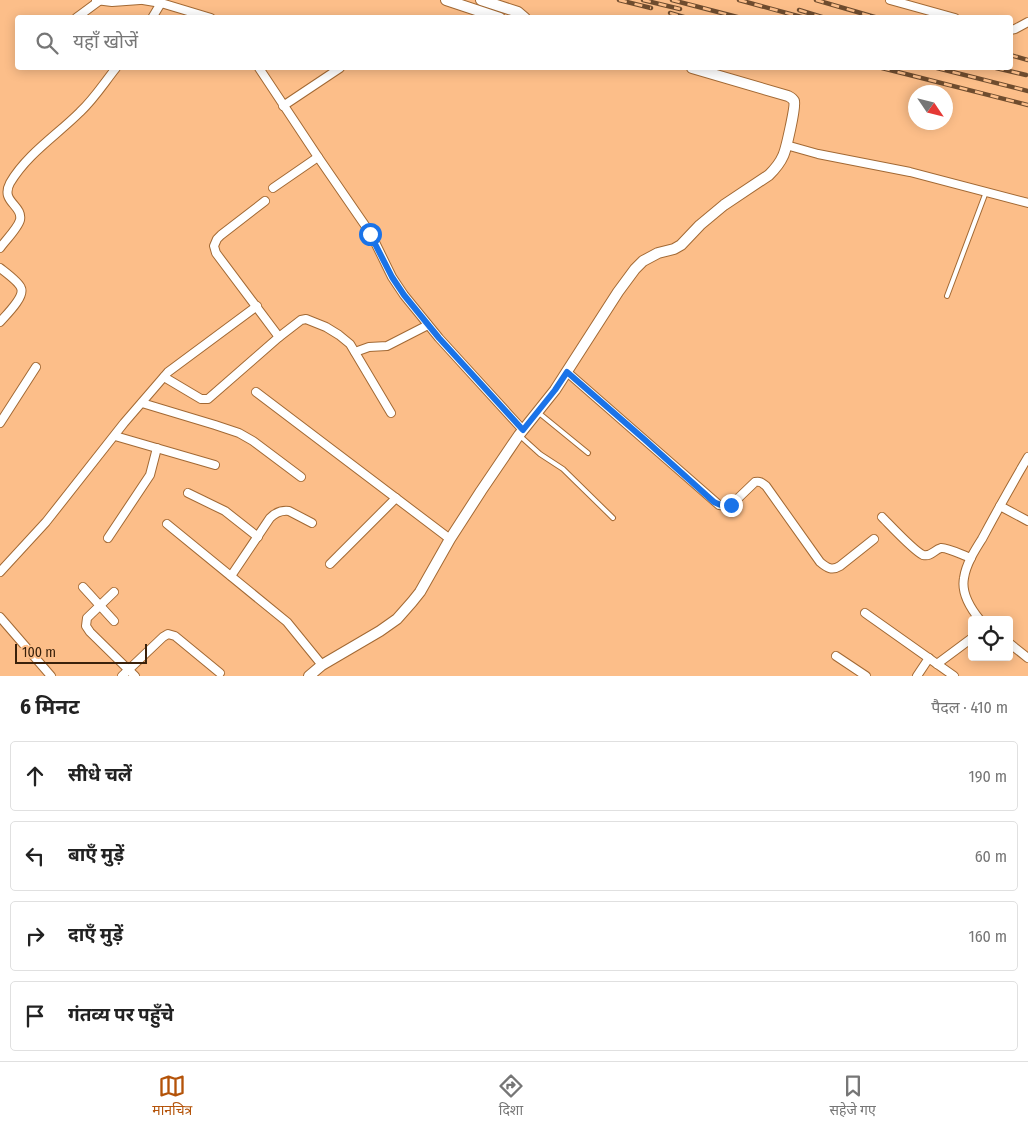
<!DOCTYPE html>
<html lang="hi">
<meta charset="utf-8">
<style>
body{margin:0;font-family:"Fira Sans Condensed","Noto Sans Devanagari",sans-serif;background:#f6f6f6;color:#222}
.controls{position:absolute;right:15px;bottom:15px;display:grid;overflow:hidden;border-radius:5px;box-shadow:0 2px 12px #0003}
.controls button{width:45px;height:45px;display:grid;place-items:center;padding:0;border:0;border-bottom:1px solid #e0e0e0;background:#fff;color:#222;font:25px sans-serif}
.compass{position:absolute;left:908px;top:85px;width:45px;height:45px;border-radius:50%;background:#fff;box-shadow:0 2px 12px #0003;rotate:125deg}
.scale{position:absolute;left:15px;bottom:12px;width:132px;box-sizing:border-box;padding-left:5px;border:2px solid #39210b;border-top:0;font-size:14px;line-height:18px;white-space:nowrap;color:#39210b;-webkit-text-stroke:4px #fcbe89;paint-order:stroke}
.stop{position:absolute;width:15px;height:15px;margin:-11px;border:4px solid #1a73e8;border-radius:50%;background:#fff}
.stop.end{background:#1a73e8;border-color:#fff;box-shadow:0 1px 5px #0008}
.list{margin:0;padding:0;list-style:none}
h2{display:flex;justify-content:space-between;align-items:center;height:65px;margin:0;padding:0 20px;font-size:21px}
h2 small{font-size:16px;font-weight:400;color:#767676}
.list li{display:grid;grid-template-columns:32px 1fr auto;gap:15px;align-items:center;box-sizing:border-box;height:70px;margin:0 10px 10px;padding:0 10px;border:1px solid #e0e0e0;border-radius:5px}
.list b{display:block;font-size:19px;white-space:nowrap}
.list em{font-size:16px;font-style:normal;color:#767676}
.icon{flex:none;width:28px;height:28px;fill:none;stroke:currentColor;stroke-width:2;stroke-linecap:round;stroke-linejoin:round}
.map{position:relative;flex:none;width:1028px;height:676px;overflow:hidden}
.search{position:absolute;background:#fff;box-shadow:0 2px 12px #0003;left:15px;right:15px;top:15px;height:55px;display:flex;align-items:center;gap:12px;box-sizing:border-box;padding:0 18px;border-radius:5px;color:#767676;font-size:19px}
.sheet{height:385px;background:#fff}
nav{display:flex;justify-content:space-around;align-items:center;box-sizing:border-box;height:70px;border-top:1px solid #e0e0e0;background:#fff;font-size:14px;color:#767676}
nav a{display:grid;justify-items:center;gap:2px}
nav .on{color:#b45309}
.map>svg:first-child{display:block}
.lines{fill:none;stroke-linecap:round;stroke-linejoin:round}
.lane-casing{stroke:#a26934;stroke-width:6}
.street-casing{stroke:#a26934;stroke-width:10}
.secondary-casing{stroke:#a26934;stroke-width:12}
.lane{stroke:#fff;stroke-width:4}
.street{stroke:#fff;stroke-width:8}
.secondary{stroke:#fff;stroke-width:10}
.rail-casing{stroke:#6f4c2e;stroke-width:4.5}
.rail{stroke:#fcbe89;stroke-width:2.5;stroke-dasharray:8;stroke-linecap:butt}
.route{stroke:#1a73e8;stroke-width:6}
</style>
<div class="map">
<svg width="1028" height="676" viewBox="0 0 1028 676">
<rect width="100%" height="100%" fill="#fcbe89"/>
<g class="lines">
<defs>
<g id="lane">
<polyline points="947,296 986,192"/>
<polyline points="539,413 588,453"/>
<polyline points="519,435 540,454 563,469 613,518"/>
</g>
<g id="street">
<polyline points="96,0 112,2 140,0"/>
<polyline points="143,0 161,3 211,18"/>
<polyline points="890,0 955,18"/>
<polyline points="76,18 99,1"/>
<polyline points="152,18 161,3"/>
<polyline points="1010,30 1015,29 1028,22"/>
<polyline points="259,68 318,157 371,234 392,277 404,295 439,338 523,430"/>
<polyline points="283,106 340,68"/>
<polyline points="786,145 818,154 910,172 1028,203"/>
<polyline points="273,188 318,157"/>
<polyline points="265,201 221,235 217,239 214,246 216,253 279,337"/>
<path d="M0,248C5,241 18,228 20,220C23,205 0,202 10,183C27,154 57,135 80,112C94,99 104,83 116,68"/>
<path d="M0,268C5,272 19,282 21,288C25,297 6,315 0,322"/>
<polyline points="355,352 369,347 387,346 428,325"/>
<path d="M567,372L719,505L727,506L731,505L755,482C761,481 762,483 766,486L820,562C827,568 832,571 840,566L874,539"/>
<polyline points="164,377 201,399 208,399 279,337 301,320 306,319 326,327 339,335 350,344 391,413"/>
<polyline points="256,392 450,539"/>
<polyline points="142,403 215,425 239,433 253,441 301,477"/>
<polyline points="0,423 36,367"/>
<polyline points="115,436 215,465"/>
<polyline points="188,493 225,511 258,537"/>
<polyline points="1000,506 1028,521"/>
<path d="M882,517C890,525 914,551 923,555C931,557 934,550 941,548C947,547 964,556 971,558"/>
<polyline points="167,524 287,622 322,665"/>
<polyline points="108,538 150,475 157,448"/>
<polyline points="330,564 396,498"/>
<polyline points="0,572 46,522 124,423 168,372 257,306"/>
<path d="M231,576L270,518C275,513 281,510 289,511L312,523"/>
<polyline points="83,587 114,621"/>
<polyline points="114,592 87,618 86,626 90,632 135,676"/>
<polyline points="865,613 954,676"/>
<polyline points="0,617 51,676"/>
<path d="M980,620C971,609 961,593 964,578C966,564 975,550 982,539C997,511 1012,484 1028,457"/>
<polyline points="1009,643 1028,658"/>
<polyline points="836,656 866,676"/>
<polyline points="937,664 972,638"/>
<polyline points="122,676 163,637 168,634 175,636 220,673"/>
<polyline points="917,676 929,658"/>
</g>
<g id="secondary">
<polyline points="446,0 500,18"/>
<polyline points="481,0 518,12 525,18"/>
<path d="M309,676L322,665L380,631L397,619L412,602L420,592L450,539L481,491L519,435L555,390L618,292L635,269L643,261L658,253L674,249L681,245L700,225L724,205L769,175C774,170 780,163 783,156C786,150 796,106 794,101C793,99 790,97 788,96L692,68"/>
</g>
</defs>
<use href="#lane" class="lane-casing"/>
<use href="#street" class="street-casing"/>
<use href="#secondary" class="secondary-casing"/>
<use href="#lane" class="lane"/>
<use href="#street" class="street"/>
<use href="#secondary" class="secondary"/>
<defs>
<g id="rail">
<polyline points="619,0 651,8"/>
<polyline points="643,0 680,9"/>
<polyline points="672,0 741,18"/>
<polyline points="739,0 805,18"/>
<polyline points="816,0 878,18"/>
<polyline points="799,10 825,18"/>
<polyline points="670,13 687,18"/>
<polyline points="1010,55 1028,60"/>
<polyline points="882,68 1028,105"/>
<polyline points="937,68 1028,91"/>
<polyline points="996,68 1026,75"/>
</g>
</defs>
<use href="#rail" class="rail-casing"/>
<use href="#rail" class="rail"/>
</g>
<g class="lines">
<path class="route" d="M370,234L392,277L404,295L439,338L523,430L555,390L567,372L644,439L714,502C720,505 724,507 731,505"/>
</g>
</svg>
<div class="controls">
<button><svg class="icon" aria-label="locate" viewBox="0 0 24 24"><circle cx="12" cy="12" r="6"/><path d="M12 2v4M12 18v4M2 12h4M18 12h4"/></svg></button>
</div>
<svg class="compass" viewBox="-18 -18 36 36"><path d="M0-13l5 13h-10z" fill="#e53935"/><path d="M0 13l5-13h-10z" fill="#767676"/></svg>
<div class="scale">100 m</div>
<div class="stop" style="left:370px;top:234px"></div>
<div class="stop end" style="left:731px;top:505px"></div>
<div class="search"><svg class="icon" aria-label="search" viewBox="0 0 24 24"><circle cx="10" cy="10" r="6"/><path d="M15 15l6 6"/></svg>यहाँ खोजें</div>
</div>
<section class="sheet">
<h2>6 मिनट<small>पैदल · 410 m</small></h2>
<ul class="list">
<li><svg class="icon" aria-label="ahead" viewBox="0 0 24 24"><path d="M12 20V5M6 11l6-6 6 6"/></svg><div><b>सीधे चलें</b></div><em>190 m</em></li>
<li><svg class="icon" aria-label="left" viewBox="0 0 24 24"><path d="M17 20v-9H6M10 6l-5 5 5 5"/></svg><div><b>बाएँ मुड़ें</b></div><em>60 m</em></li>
<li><svg class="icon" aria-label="right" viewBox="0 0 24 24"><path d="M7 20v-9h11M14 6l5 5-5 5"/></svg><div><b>दाएँ मुड़ें</b></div><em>160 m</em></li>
<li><svg class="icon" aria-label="arrive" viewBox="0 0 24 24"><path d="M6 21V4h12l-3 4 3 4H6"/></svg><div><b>गंतव्य पर पहुँचे</b></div></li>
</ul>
</section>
<nav>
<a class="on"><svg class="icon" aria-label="map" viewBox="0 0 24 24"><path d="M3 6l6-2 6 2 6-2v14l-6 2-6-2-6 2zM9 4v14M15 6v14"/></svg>मानचित्र</a>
<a><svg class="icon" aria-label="directions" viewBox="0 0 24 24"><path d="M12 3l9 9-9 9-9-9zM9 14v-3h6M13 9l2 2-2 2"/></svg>दिशा</a>
<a><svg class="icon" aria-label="saved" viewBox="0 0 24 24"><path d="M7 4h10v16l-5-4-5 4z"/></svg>सहेजे गए</a>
</nav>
